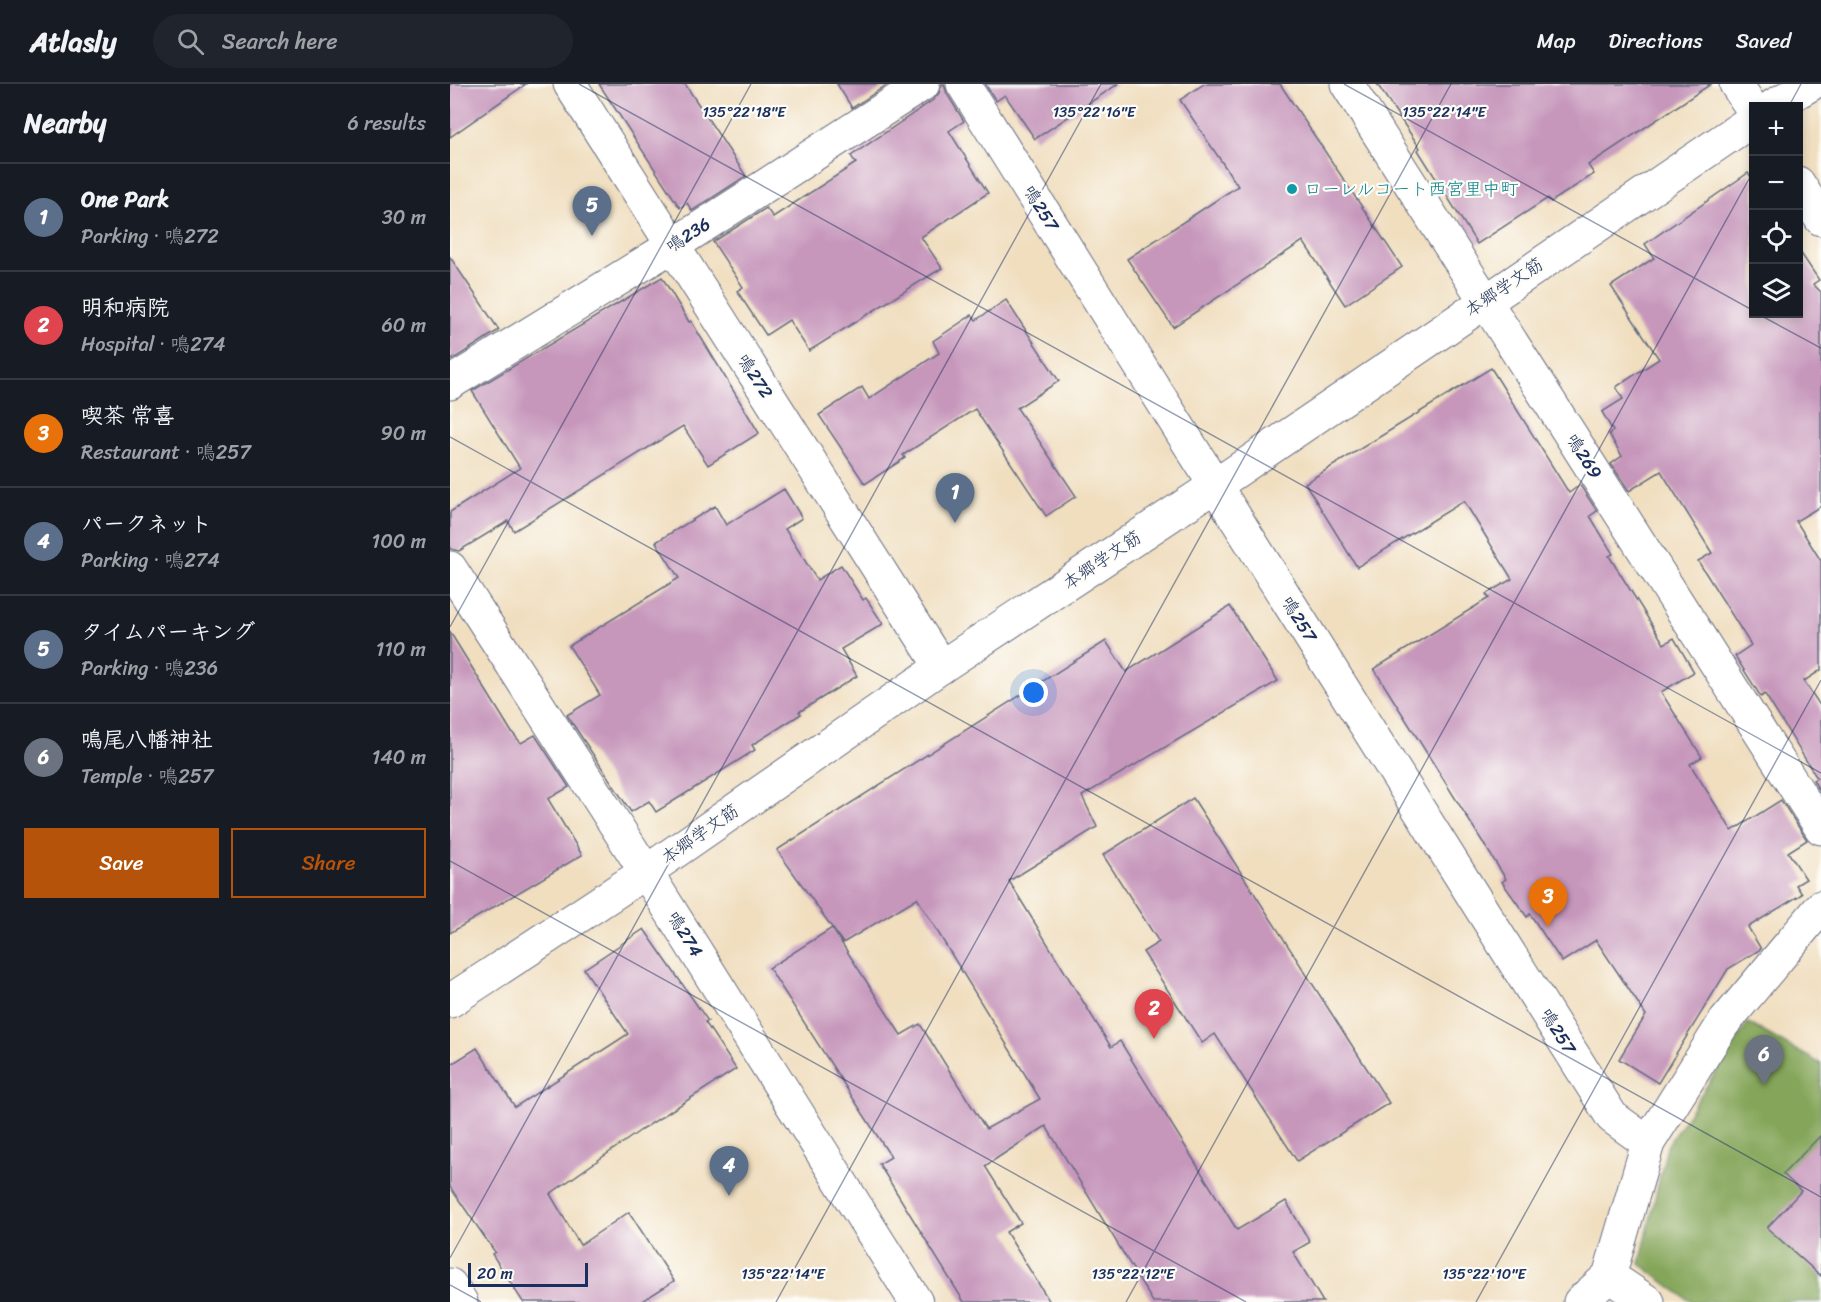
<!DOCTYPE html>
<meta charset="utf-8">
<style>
body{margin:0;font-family:Sriracha,"Klee One",sans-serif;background:#20242c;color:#f1f3f6}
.controls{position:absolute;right:18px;top:18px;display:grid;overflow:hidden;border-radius:0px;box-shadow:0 3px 9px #0003}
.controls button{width:54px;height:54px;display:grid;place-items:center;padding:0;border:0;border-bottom:2px solid #363941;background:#171b24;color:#f1f3f6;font:30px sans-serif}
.scale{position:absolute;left:18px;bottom:15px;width:120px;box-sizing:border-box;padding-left:6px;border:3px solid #1b2f5e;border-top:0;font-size:16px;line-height:21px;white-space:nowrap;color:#1b2f5e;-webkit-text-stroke:4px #fdfcf7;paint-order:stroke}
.you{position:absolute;left:584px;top:609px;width:21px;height:21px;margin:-15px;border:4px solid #fff;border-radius:50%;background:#1a73e8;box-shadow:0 0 0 9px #1a73e833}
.badge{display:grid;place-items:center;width:39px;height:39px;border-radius:50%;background:#b45309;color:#fff;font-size:20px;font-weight:700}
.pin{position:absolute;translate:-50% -50px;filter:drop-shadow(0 2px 3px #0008)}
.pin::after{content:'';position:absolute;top:32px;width:21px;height:18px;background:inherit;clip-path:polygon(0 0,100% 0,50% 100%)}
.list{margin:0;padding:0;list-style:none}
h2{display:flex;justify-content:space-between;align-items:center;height:78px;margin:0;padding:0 24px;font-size:26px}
h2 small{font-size:20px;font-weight:400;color:#9ea1a6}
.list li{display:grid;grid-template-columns:39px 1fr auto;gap:18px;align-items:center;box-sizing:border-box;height:108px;padding:0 24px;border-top:2px solid #363941}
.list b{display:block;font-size:22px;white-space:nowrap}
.list p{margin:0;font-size:20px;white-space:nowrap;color:#9ea1a6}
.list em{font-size:20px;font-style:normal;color:#9ea1a6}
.actions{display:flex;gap:12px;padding:18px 24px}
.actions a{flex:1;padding:14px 0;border:2px solid #b45309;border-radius:0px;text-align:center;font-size:21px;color:#b45309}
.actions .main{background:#b45309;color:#fff}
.icon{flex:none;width:33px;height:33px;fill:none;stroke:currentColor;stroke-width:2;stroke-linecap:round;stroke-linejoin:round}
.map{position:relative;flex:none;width:1371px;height:1218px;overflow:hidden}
header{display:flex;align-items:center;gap:36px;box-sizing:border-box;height:84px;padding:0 30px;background:#171b24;border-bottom:2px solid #363941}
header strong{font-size:28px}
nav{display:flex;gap:33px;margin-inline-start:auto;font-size:21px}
.search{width:420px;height:54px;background:#20242c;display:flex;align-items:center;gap:15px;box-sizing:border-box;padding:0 21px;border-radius:33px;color:#9ea1a6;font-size:22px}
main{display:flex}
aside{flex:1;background:#171b24}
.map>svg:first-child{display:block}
.forest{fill:#85a65a;stroke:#506a5c;stroke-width:1.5}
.building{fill:#c696bb}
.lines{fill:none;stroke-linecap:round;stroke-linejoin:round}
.minor-casing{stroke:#666c80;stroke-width:35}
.minor{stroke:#fff;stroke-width:33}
.ticks{fill:none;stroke:#1b2f5e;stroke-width:1.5;stroke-opacity:0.45}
.culture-dot{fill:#0f9aa8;stroke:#fdfcf7;stroke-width:2}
.labels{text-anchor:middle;stroke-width:4.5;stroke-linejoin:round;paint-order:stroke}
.culture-label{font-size:18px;fill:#0d838f;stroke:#fdfcf7;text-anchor:start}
.street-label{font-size:18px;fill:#1b2f5e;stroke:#fdfcf7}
.ticks-label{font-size:15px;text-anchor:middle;fill:#1b2f5e;stroke:#fdfcf7;stroke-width:4.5;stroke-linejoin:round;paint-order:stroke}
</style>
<header>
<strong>Atlasly</strong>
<div class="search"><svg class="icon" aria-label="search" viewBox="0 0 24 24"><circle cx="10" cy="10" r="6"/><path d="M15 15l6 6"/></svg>Search here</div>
<nav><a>Map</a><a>Directions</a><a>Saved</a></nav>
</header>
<main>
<aside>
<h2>Nearby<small>6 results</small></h2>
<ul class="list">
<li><span class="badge" style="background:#5c6f8a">1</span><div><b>One Park</b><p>Parking · 鳴272</p></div><em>30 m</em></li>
<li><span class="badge" style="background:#e0444e">2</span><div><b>明和病院</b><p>Hospital · 鳴274</p></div><em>60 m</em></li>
<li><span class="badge" style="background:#e8710a">3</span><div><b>喫茶 常喜</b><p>Restaurant · 鳴257</p></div><em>90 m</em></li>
<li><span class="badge" style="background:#5c6f8a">4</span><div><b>パークネット</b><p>Parking · 鳴274</p></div><em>100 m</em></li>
<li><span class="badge" style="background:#5c6f8a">5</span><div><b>タイムパーキング</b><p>Parking · 鳴236</p></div><em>110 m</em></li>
<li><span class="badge" style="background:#6b7280">6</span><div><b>鳴尾八幡神社</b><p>Temple · 鳴257</p></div><em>140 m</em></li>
</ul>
<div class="actions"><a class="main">Save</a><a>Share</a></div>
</aside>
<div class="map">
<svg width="1371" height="1218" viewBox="0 0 1371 1218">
<rect width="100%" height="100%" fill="#fdfcf7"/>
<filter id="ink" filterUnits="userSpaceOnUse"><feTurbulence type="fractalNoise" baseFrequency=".0167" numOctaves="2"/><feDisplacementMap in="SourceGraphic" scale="12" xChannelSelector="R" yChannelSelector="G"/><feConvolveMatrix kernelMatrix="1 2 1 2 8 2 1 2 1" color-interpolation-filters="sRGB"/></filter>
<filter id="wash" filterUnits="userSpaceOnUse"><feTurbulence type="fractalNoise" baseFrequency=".008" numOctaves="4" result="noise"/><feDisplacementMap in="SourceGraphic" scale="24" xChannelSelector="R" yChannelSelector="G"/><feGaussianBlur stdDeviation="1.35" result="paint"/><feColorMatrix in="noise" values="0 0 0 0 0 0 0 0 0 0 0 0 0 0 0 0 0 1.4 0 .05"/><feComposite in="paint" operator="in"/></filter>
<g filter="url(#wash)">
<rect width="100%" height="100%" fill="#f0debf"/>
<polygon class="forest" points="1298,939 1371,980 1371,1218 1241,1218 1190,1180 1217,1062"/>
<g id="blocks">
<g class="building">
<polygon points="0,0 76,0 0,53"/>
<polygon points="149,0 235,0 296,92 242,127 237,119 230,124"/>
<polygon points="387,0 438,0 402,24"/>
<polygon points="492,0 494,0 497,10 514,37 499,47 538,109 471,153 492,184 359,267 339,236 316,251 287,207 293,203 263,158 316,124 323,133 406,79 401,72 483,16 489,9"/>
<polygon points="535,0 668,0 585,55 555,11 546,17"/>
<polygon points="754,0 830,0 952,183 895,221 853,157 723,243 677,175 788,102 730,16"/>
<polygon points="927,0 1261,0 1138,81 1144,90 1101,118 1098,114 1027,160 968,66 970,64"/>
<polygon points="1298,89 1304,97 1304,230 1348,230 1348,165 1369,196 1363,200 1371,208 1371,422 1346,437 1371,477 1371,586 1354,597 1371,623 1371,709 1363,696 1367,694 1315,610 1311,613 1285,572 1301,561 1248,477 1262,469 1211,387 1179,407 1161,380 1172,372 1159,350 1163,347 1152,328 1173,315 1166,303 1209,275 1161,202 1204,174 1195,160"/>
<polygon points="0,173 49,246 2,276 0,272"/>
<polygon points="212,193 239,238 241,237 309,349 258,381 233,342 64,447 58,437 9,467 0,465 0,428 70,384 22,307"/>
<polygon points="556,216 609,297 567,324 626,412 596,432 525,325 453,371 455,374 415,400 369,331 412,303 419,315 489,269 483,257 522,231 526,236"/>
<polygon points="1041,284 1119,409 1130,401 1147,427 1140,432 1163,470 1159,472 1214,560 1224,554 1244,588 1211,608 1252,673 1240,680 1282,747 1331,716 1357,756 1338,768 1356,795 1346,801 1352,810 1298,843 1311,865 1278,885 1208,999 1169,975 1196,931 1146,856 1112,878 1080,830 1077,833 1052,798 1056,795 924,585 1039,514 1036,510 1062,495 1014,417 907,483 855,399"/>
<polygon points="334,405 352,434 335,445 367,496 391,481 413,516 416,514 433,540 391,565 407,592 349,628 351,630 302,661 305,666 230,713 206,728 199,717 181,728 117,631 150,611 119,562 229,494 206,458 265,422 276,441"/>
<polygon points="780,522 828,597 632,712 647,743 559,797 661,963 670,957 787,1146 836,1117 860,1158 843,1168 873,1218 703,1218 596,1042 535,1082 571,1139 556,1148 600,1218 514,1218 429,1080 441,1073 319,884 382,844 451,951 470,940 536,1045 590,1015 467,814 393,859 327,766 656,557 676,588"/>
<polygon points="0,548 61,647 71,659 85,651 119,703 98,715 132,771 0,849"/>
<polygon points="743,714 939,1019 847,1077 765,950 752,959 693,868 709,858 653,771"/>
<polygon points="194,845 258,937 255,938 286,985 191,1046 100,1110 130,1161 179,1128 224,1197 191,1218 73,1218 42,1170 45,1168 0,1103 0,981 27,964 65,1023 178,950 134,885"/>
<polygon points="1371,1051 1371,1192 1317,1144 1351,1107 1333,1090"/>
</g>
</g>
</g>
<g filter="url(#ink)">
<use href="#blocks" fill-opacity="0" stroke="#666c80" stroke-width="1.5"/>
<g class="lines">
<defs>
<g id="minor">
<polyline points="120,0 491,583"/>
<polyline points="513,0 1162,1033 1198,1059"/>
<polyline points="897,0 1371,744"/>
<polyline points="1286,0 1304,27"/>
<polyline points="1323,22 1361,0"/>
<polyline points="1348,99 1371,135"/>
<polyline points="0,299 222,162 473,0"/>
<polyline points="0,484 196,788 466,1218"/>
<polyline points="0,917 196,788 491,583 766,401 1304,35"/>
<polyline points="1159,1192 1198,1218"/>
<polyline points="0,1201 11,1218"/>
<polyline points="1130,1218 1159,1192 1198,1059 1273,940 1371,823"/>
</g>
</defs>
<use href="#minor" class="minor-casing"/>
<use href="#minor" class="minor"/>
</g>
</g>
<path class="ticks" d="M129,0L1371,689M894,0L1304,227M1339,22L1351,0M1308,230L1371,264M0,353L1371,1113M0,543L301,0M0,777L796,1218M0,1174L651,0M0,1201L31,1218M326,1218L1001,0M676,1218L1304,86M1026,1218L1371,596"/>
<circle class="culture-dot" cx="842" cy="105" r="6"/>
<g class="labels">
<g class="culture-label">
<text x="854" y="111">ローレルコート西宮里中町</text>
</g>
<g class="street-label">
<text transform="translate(591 124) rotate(58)" y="6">鳴257</text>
<text transform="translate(238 151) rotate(-33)" y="6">鳴236</text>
<text transform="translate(1054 203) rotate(-34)" y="6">本郷学文筋</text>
<text transform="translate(305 292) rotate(57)" y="6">鳴272</text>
<text transform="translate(1134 372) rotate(57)" y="6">鳴269</text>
<text transform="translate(652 476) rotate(-34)" y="6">本郷学文筋</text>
<text transform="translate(849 535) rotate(58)" y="6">鳴257</text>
<text transform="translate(250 750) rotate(-35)" y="6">本郷学文筋</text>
<text transform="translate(235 850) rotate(58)" y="6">鳴274</text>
<text transform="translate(1108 947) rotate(58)" y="6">鳴257</text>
</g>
</g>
<g class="ticks-label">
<text x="294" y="33">135°22'18"E</text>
<text x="644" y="33">135°22'16"E</text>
<text x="994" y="33">135°22'14"E</text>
<text x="333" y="1195">135°22'14"E</text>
<text x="683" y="1195">135°22'12"E</text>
<text x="1034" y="1195">135°22'10"E</text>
</g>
</svg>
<div class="controls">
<button>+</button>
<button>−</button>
<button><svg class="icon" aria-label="locate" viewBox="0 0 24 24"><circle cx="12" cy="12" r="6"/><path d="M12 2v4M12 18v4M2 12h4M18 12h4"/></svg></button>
<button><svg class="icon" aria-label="layers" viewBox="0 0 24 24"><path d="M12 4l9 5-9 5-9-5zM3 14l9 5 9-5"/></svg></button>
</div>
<div class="scale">20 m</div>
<div class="you"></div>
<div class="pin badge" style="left:505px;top:439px;background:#5c6f8a">1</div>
<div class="pin badge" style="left:704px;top:955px;background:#e0444e">2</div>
<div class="pin badge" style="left:1098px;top:843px;background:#e8710a">3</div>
<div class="pin badge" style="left:279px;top:1112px;background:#5c6f8a">4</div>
<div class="pin badge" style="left:142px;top:152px;background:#5c6f8a">5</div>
<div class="pin badge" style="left:1314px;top:1001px;background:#6b7280">6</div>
</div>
</main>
